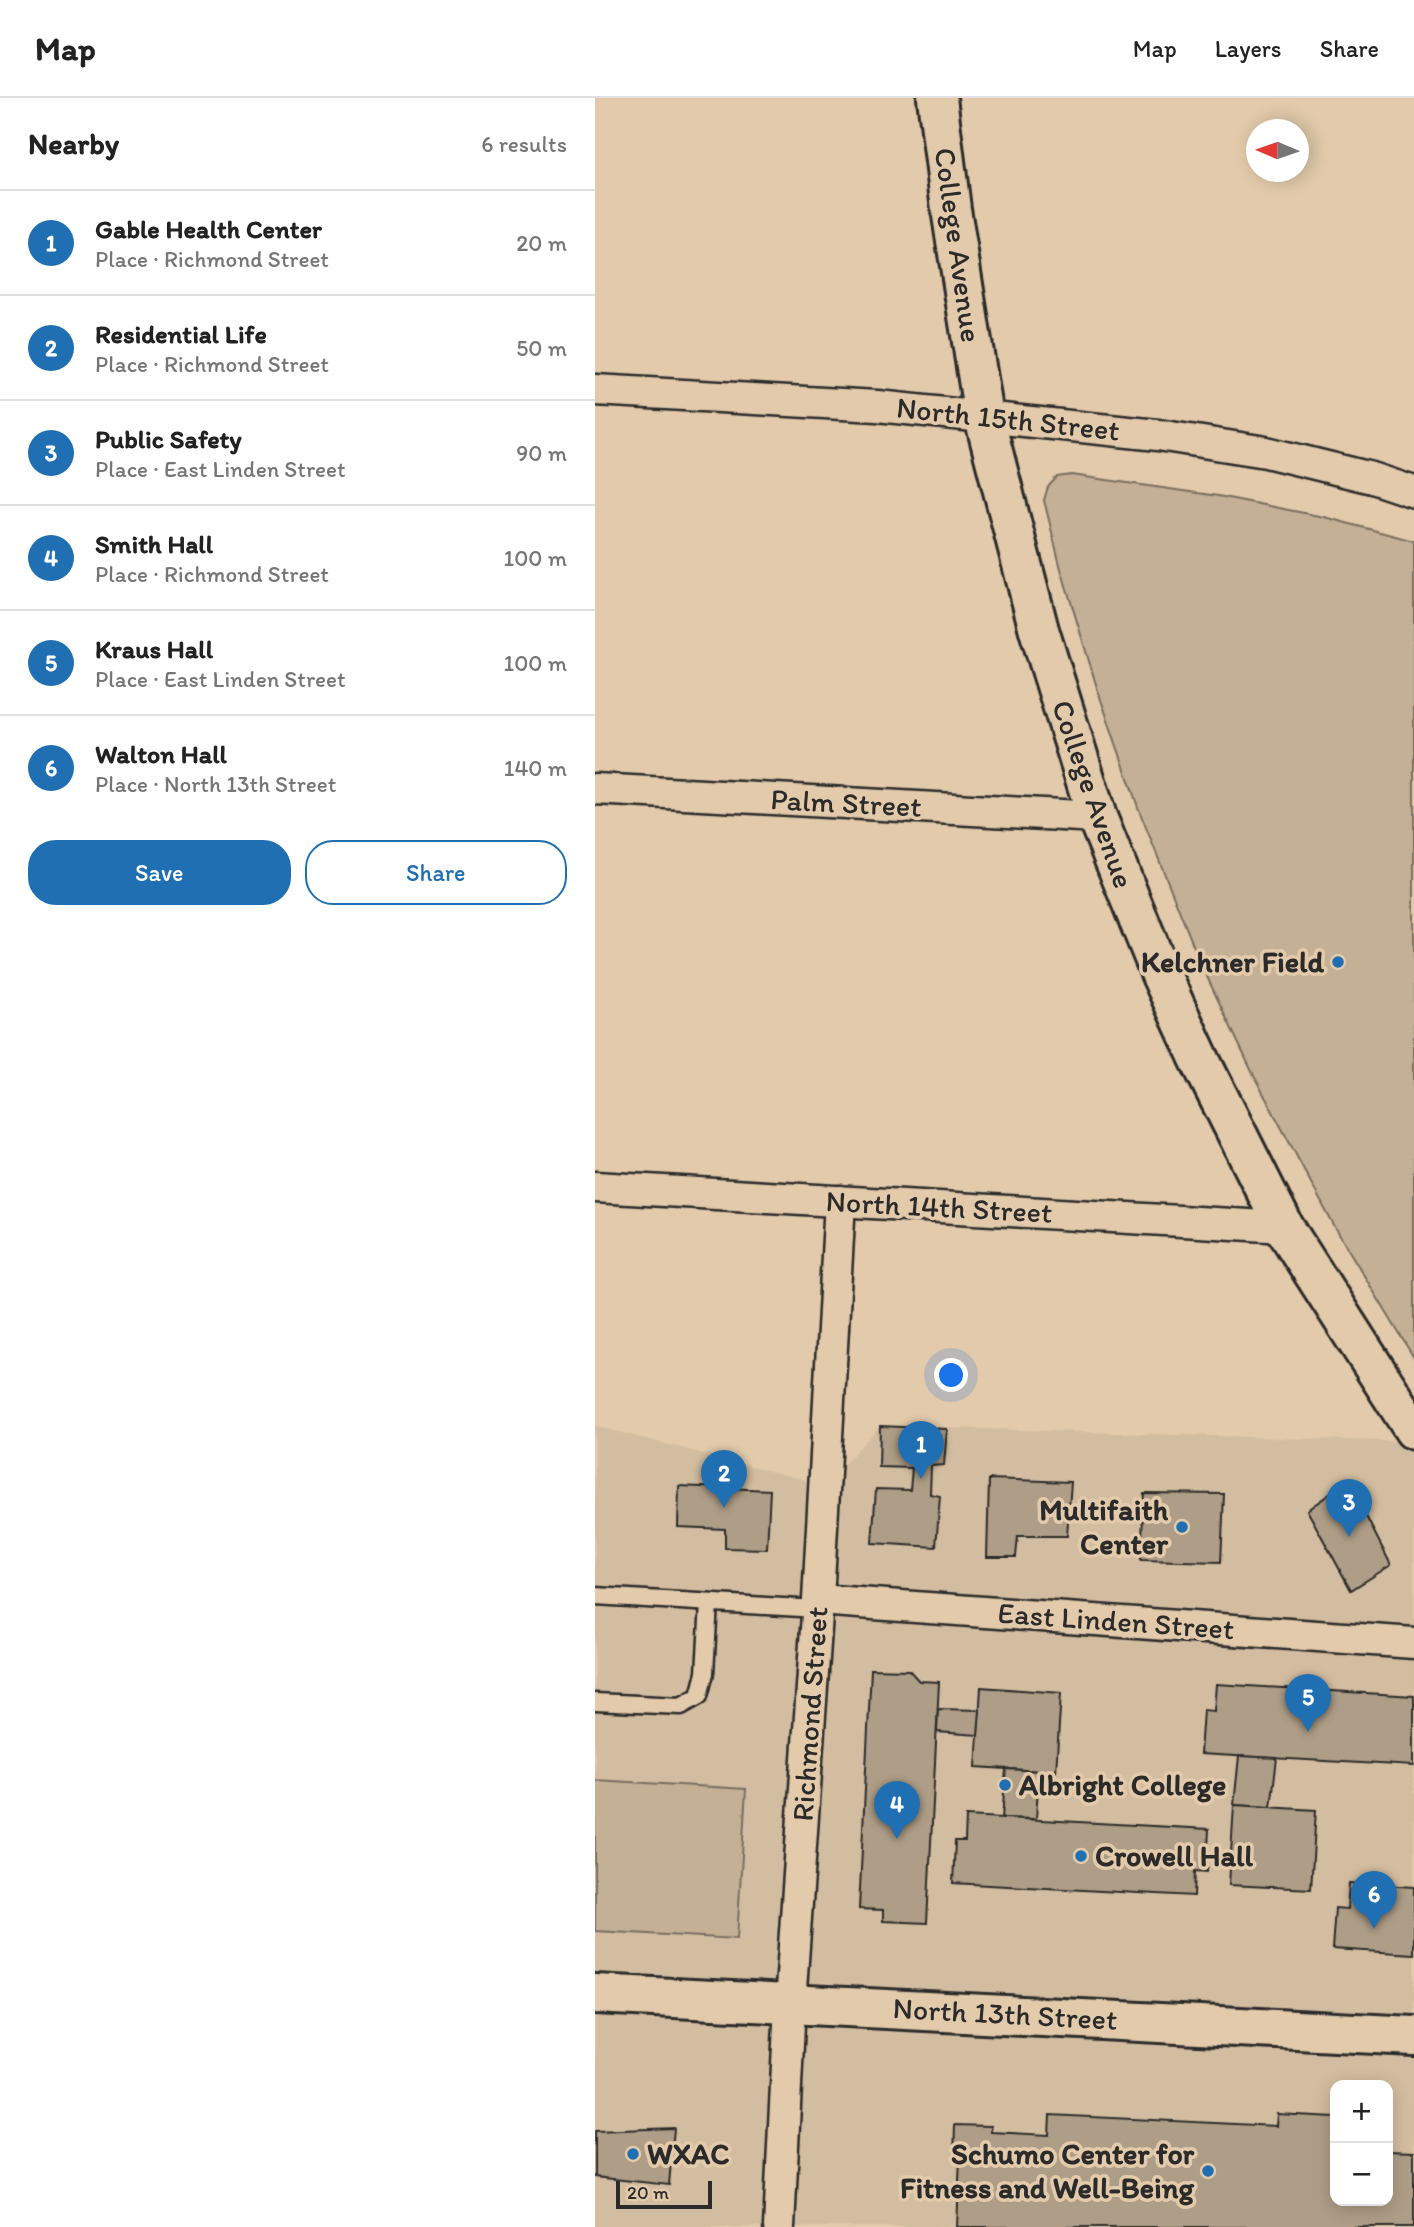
<!DOCTYPE html>
<meta charset="utf-8">
<style>
body{margin:0;font-family:Itim,sans-serif;background:#f6f6f6;color:#222}
.controls{position:absolute;right:21px;bottom:21px;display:grid;overflow:hidden;border-radius:14px;box-shadow:0 4px 18px #0003}
.controls button{width:63px;height:63px;display:grid;place-items:center;padding:0;border:0;border-bottom:2px solid #e0e0e0;background:#fff;color:#222;font:35px sans-serif}
.compass{position:absolute;left:651px;top:21px;width:63px;height:63px;border-radius:50%;background:#fff;box-shadow:0 4px 18px #0003;rotate:272deg}
.scale{position:absolute;left:21px;bottom:18px;width:96px;box-sizing:border-box;padding-left:7px;border:4px solid #2b2b2b;border-top:0;font-size:19px;line-height:24px;white-space:nowrap;color:#2b2b2b;-webkit-text-stroke:5px #e2caaa;paint-order:stroke}
.you{position:absolute;left:357px;top:1278px;width:24px;height:24px;margin:-18px;border:5px solid #fff;border-radius:50%;background:#1a73e8;box-shadow:0 0 0 10px #1a73e833}
.badge{display:grid;place-items:center;width:46px;height:46px;border-radius:50%;background:#1f6fb2;color:#fff;font-size:23px;font-weight:700}
.pin{position:absolute;translate:-50% -58px;filter:drop-shadow(0 2px 4px #0008)}
.pin::after{content:'';position:absolute;top:37px;width:24px;height:21px;background:inherit;clip-path:polygon(0 0,100% 0,50% 100%)}
.list{margin:0;padding:0;list-style:none}
h2{display:flex;justify-content:space-between;align-items:center;height:91px;margin:0;padding:0 28px;font-size:30px}
h2 small{font-size:23px;font-weight:400;color:#767676}
.list li{display:grid;grid-template-columns:46px 1fr auto;gap:21px;align-items:center;box-sizing:border-box;height:105px;padding:0 28px;border-top:2px solid #e0e0e0}
.list b{display:block;font-size:26px;white-space:nowrap}
.list p{margin:0;font-size:23px;white-space:nowrap;color:#767676}
.list em{font-size:23px;font-style:normal;color:#767676}
.actions{display:flex;gap:14px;padding:21px 28px}
.actions a{flex:1;padding:16px 0;border:2px solid #1f6fb2;border-radius:28px;text-align:center;font-size:24px;color:#1f6fb2}
.actions .main{background:#1f6fb2;color:#fff}
.map{position:relative;flex:none;width:819px;height:2129px;overflow:hidden}
header{display:flex;align-items:center;gap:42px;box-sizing:border-box;height:98px;padding:0 35px;background:#fff;border-bottom:2px solid #e0e0e0}
header strong{font-size:33px}
nav{display:flex;gap:38px;margin-inline-start:auto;font-size:24px}
main{display:flex}
aside{flex:1;background:#fff}
.map>svg:first-child{display:block}
.built{fill:#d3bda0;fill-rule:evenodd}
.green{fill:#c4b095;stroke:#786e60;stroke-width:2}
.building{fill:#af9e87;stroke:#2b2b2b;stroke-width:2}
.lines{fill:none;stroke-linecap:round;stroke-linejoin:round}
.lane-casing{stroke:#2b2b2b;stroke-width:21}
.street-casing{stroke:#2b2b2b;stroke-width:35}
.secondary-casing{stroke:#2b2b2b;stroke-width:44}
.lane{stroke:#e2caaa;stroke-width:16}
.street{stroke:#e2caaa;stroke-width:30}
.secondary{stroke:#e2caaa;stroke-width:38}
.poi-dot{fill:#1f6fb2;stroke:#e2caaa;stroke-width:2.5}
.labels{text-anchor:middle;stroke-width:7;stroke-linejoin:round;paint-order:stroke}
.street-label{font-size:30px;fill:#2b2b2b;stroke:#e2caaa}
.poi-label{font-size:30px;font-weight:bold;fill:#2b2b2b;stroke:#e2caaa;text-anchor:end}
</style>
<header>
<strong>Map</strong>
<nav><a>Map</a><a>Layers</a><a>Share</a></nav>
</header>
<main>
<aside>
<h2>Nearby<small>6 results</small></h2>
<ul class="list">
<li><span class="badge">1</span><div><b>Gable Health Center</b><p>Place · Richmond Street</p></div><em>20 m</em></li>
<li><span class="badge">2</span><div><b>Residential Life</b><p>Place · Richmond Street</p></div><em>50 m</em></li>
<li><span class="badge">3</span><div><b>Public Safety</b><p>Place · East Linden Street</p></div><em>90 m</em></li>
<li><span class="badge">4</span><div><b>Smith Hall</b><p>Place · Richmond Street</p></div><em>100 m</em></li>
<li><span class="badge">5</span><div><b>Kraus Hall</b><p>Place · East Linden Street</p></div><em>100 m</em></li>
<li><span class="badge">6</span><div><b>Walton Hall</b><p>Place · North 13th Street</p></div><em>140 m</em></li>
</ul>
<div class="actions"><a class="main">Save</a><a>Share</a></div>
</aside>
<div class="map">
<svg width="819" height="2129" viewBox="0 0 819 2129">
<rect width="100%" height="100%" fill="#e2caaa"/>
<filter id="ink" filterUnits="userSpaceOnUse"><feTurbulence type="fractalNoise" baseFrequency=".0143" numOctaves="2"/><feDisplacementMap in="SourceGraphic" scale="14" xChannelSelector="R" yChannelSelector="G"/><feConvolveMatrix kernelMatrix="1 2 1 2 8 2 1 2 1" color-interpolation-filters="sRGB"/></filter>
<g filter="url(#ink)">
<path class="built" d="M0,1328L229,1387L285,1328L819,1344V2129H0ZM740,1987H793V2103H740Z"/>
<g class="green">
<polygon points="477,377 623,398 729,419 819,443 819,1260 739,1128 659,978 605,864 544,712 503,593 466,471 449,402 453,389 462,379"/>
<polygon points="0,1682 151,1691 142,1841 0,1833"/>
</g>
<g class="building">
<polygon points="285,1328 352,1331 349,1367 336,1368 335,1396 345,1398 341,1449 277,1445 281,1391 315,1392 317,1370 284,1369"/>
<polygon points="394,1381 476,1384 472,1438 423,1438 421,1459 392,1459"/>
<polygon points="753,1383 796,1467 756,1492 712,1412"/>
<polygon points="84,1388 175,1392 172,1451 130,1450 130,1431 83,1429"/>
<polygon points="549,1395 629,1396 626,1464 546,1462"/>
<polygon points="276,1571 314,1572 324,1583 344,1584 332,1825 288,1823 288,1812 264,1811"/>
<polygon points="621,1586 819,1598 819,1668 605,1656 608,1612 619,1613"/>
<polygon points="386,1589 466,1595 461,1674 381,1669"/>
<polygon points="343,1611 385,1612 383,1637 342,1634"/>
<polygon points="644,1658 682,1660 676,1709 639,1707"/>
<polygon points="411,1671 444,1673 441,1721 407,1720"/>
<polygon points="639,1707 721,1712 716,1791 634,1787"/>
<polygon points="371,1718 614,1731 612,1774 600,1773 599,1798 358,1785 360,1743 370,1743"/>
<polygon points="754,1785 819,1789 819,1856 737,1851 740,1810 752,1811"/>
<polygon points="682,2016 740,2019 740,2103 793,2103 793,2053 819,2054 819,2129 362,2129 365,2059 359,2058 360,2027 396,2028 396,2034 454,2037 455,2017 681,2028"/>
<polygon points="79,2030 74,2087 0,2079 0,2033"/>
</g>
<g class="lines">
<defs>
<g id="lane">
<polyline points="0,1498 222,1511"/>
<polyline points="0,1604 86,1608 104,1598 110,1575 114,1505"/>
</g>
<g id="street">
<polyline points="0,292 282,308 563,337 671,354 777,380 819,394"/>
<polyline points="0,691 502,719"/>
<polyline points="0,1089 689,1129"/>
<polyline points="223,1502 819,1545"/>
<polyline points="184,2129 195,1906 223,1502 245,1103"/>
</g>
<g id="secondary">
<polyline points="342,0 356,111 389,319 444,532 502,719 566,877 604,960 689,1129 819,1332"/>
<polyline points="0,1896 819,1938"/>
</g>
</defs>
<use href="#lane" class="lane-casing"/>
<use href="#street" class="street-casing"/>
<use href="#secondary" class="secondary-casing"/>
<use href="#lane" class="lane"/>
<use href="#street" class="street"/>
<use href="#secondary" class="secondary"/>
</g>
</g>
<g class="poi-dot">
<circle cx="743" cy="864" r="7"/>
<circle cx="587" cy="1429" r="7"/>
<circle cx="410" cy="1687" r="7"/>
<circle cx="486" cy="1758" r="7"/>
<circle cx="38" cy="2056" r="7"/>
<circle cx="613" cy="2073" r="7"/>
</g>
<g class="labels">
<g class="street-label">
<text transform="translate(363 147) rotate(82)" y="10">College Avenue</text>
<text transform="translate(413 321) rotate(6)" y="10">North 15th Street</text>
<text transform="translate(498 696) rotate(71)" y="10">College Avenue</text>
<text transform="translate(251 705) rotate(3)" y="10">Palm Street</text>
<text transform="translate(344 1109) rotate(3)" y="10">North 14th Street</text>
<text transform="translate(521 1523) rotate(4)" y="10">East Linden Street</text>
<text transform="translate(215 1616) rotate(-86)" y="10">Richmond Street</text>
<text transform="translate(410 1916) rotate(3)" y="10">North 13th Street</text>
</g>
<g class="poi-label">
<text x="729" y="874">Kelchner Field</text>
<text x="573" y="1422">Multifaith<tspan x="573" dy="34">Center</tspan></text>
<text x="424" y="1697" text-anchor="start">Albright College</text>
<text x="500" y="1768" text-anchor="start">Crowell Hall</text>
<text x="52" y="2066" text-anchor="start">WXAC</text>
<text x="599" y="2066">Schumo Center for<tspan x="599" dy="34">Fitness and Well-Being</tspan></text>
</g>
</g>
</svg>
<div class="controls">
<button>+</button>
<button>−</button>
</div>
<svg class="compass" viewBox="-18 -18 36 36"><path d="M0-13l5 13h-10z" fill="#e53935"/><path d="M0 13l5-13h-10z" fill="#767676"/></svg>
<div class="scale">20 m</div>
<div class="you"></div>
<div class="pin badge" style="left:326px;top:1381px">1</div>
<div class="pin badge" style="left:129px;top:1410px">2</div>
<div class="pin badge" style="left:754px;top:1439px">3</div>
<div class="pin badge" style="left:302px;top:1741px">4</div>
<div class="pin badge" style="left:713px;top:1634px">5</div>
<div class="pin badge" style="left:779px;top:1831px">6</div>
</div>
</main>
